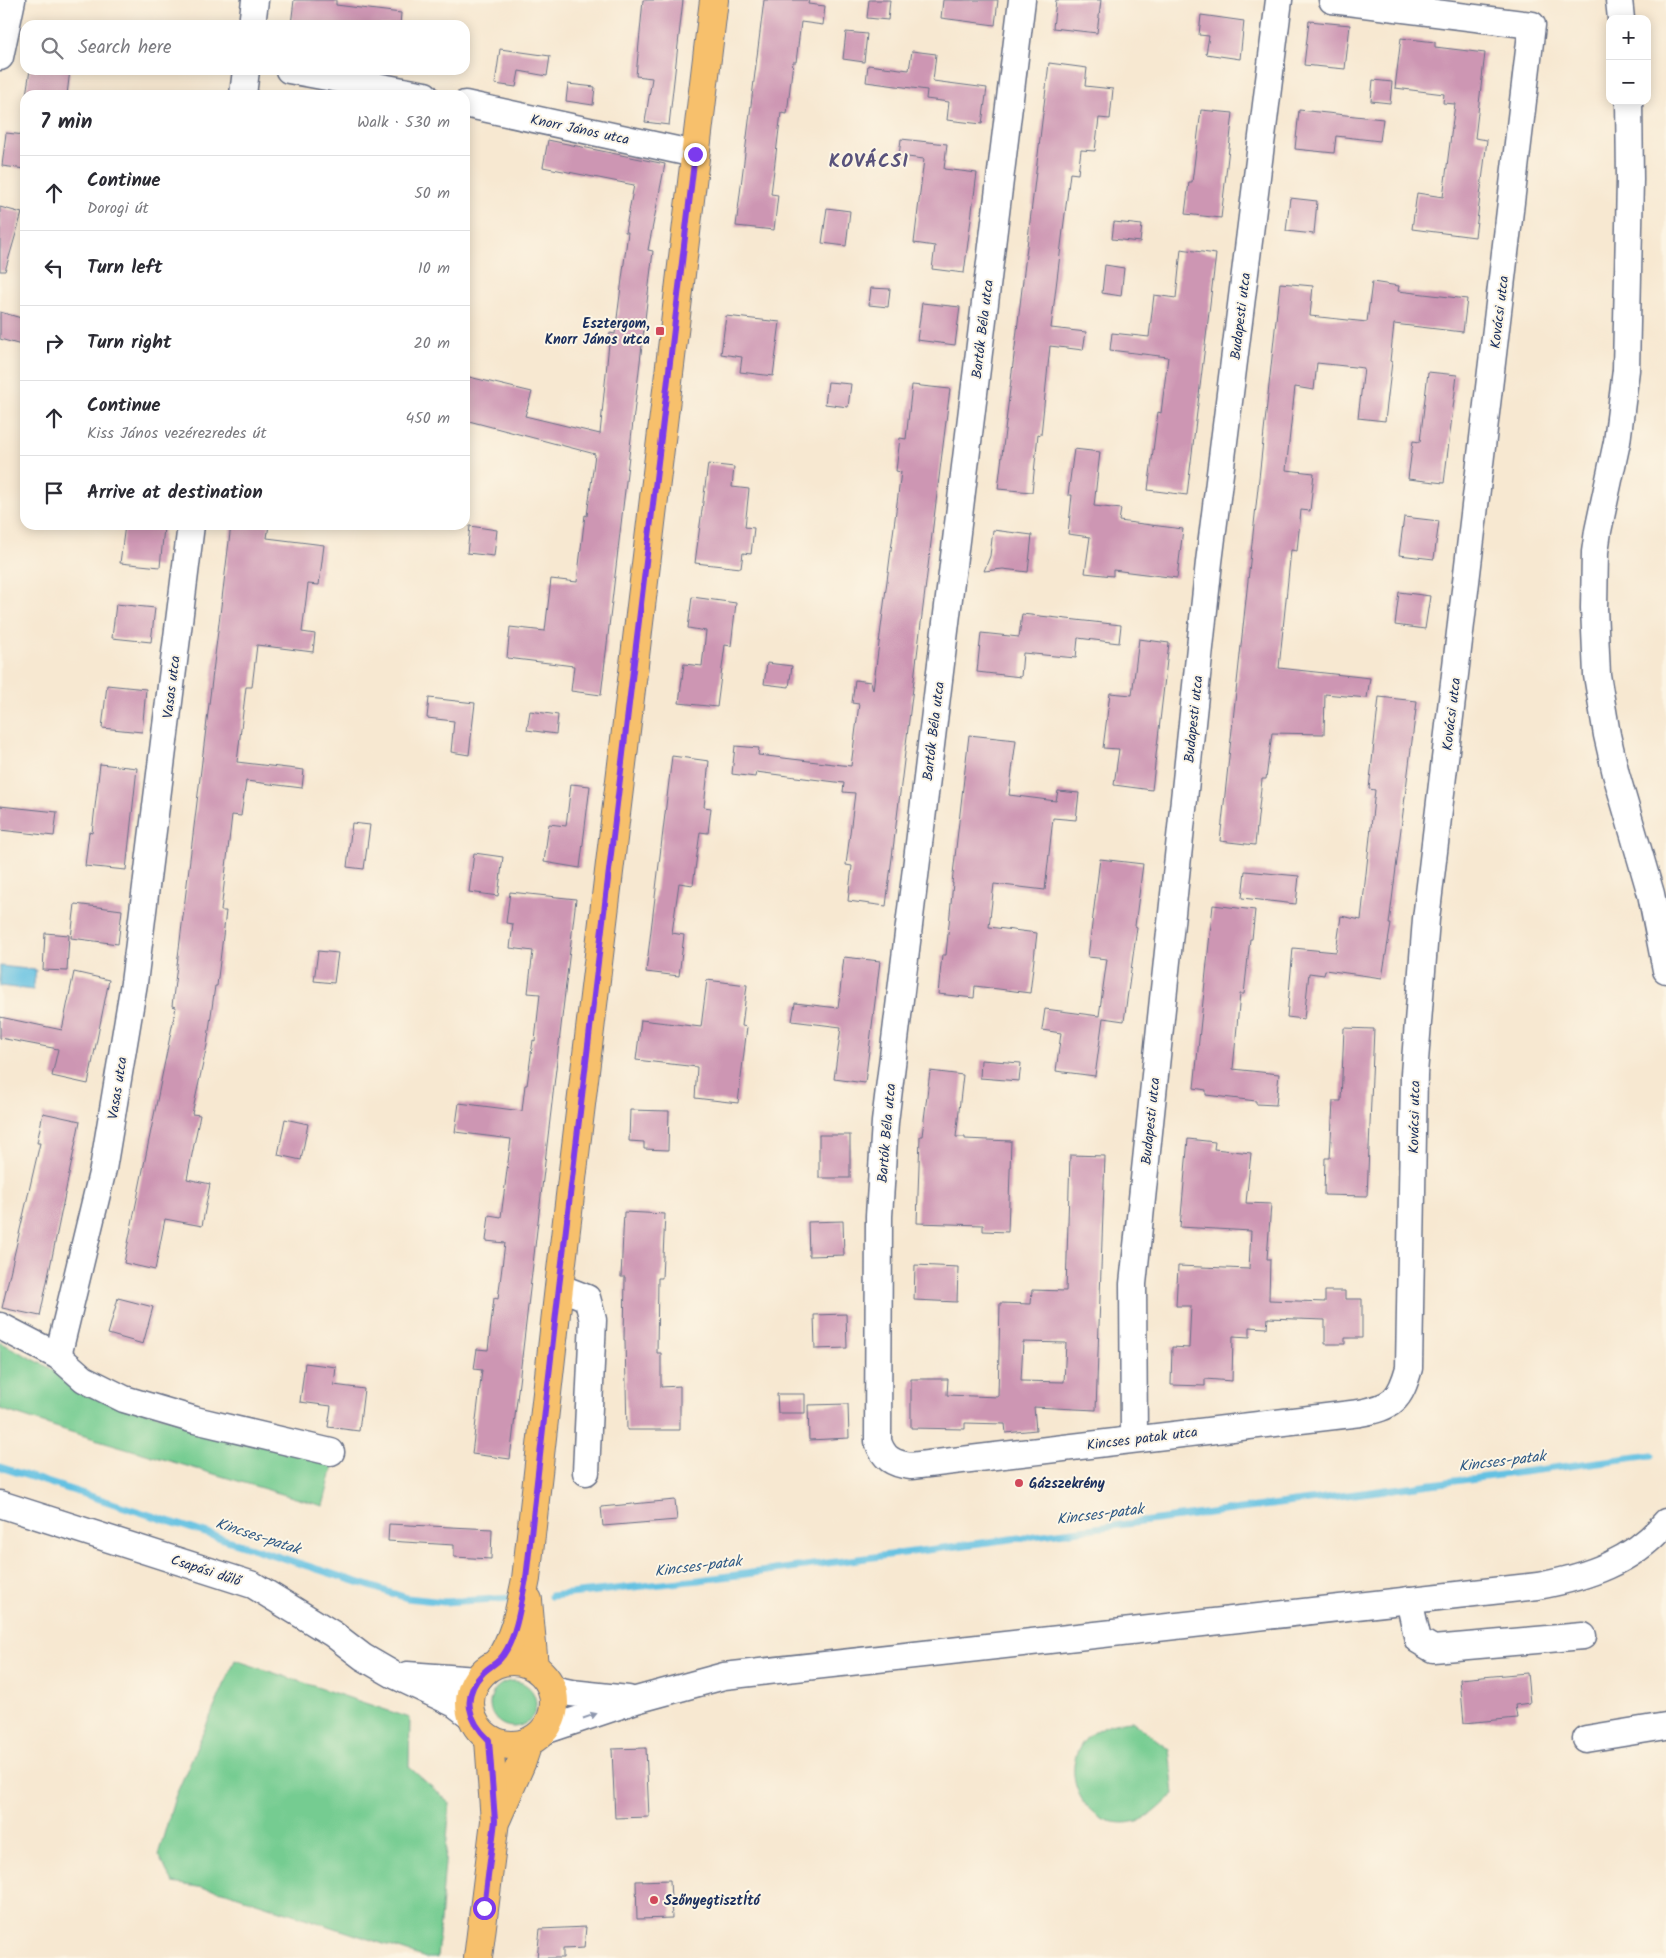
<!DOCTYPE html>
<meta charset="utf-8">
<style>
body{margin:0;font-family:Kalam,sans-serif;background:#f7f7f7;color:#2b2b33}
.controls{position:absolute;right:15px;top:15px;display:grid;overflow:hidden;border-radius:10px;box-shadow:0 2px 12px #0003}
.controls button{width:45px;height:45px;display:grid;place-items:center;padding:0;border:0;border-bottom:1px solid #e1e1e2;background:#fff;color:#2b2b33;font:25px sans-serif}
.stop{position:absolute;width:15px;height:15px;margin:-11px;border:4px solid #7c3aed;border-radius:50%;background:#fff}
.stop.end{background:#7c3aed;border-color:#fff;box-shadow:0 1px 5px #0008}
.list{margin:0;padding:0;list-style:none}
h2{display:flex;justify-content:space-between;align-items:center;height:65px;margin:0;padding:0 20px;font-size:21px}
h2 small{font-size:16px;font-weight:400;color:#7c7c81}
.list li{display:grid;grid-template-columns:32px 1fr auto;gap:15px;align-items:center;box-sizing:border-box;height:75px;padding:0 20px;border-top:1px solid #e1e1e2}
.list b{display:block;font-size:19px;white-space:nowrap}
.list p{margin:0;font-size:16px;white-space:nowrap;color:#7c7c81}
.list em{font-size:16px;font-style:normal;color:#7c7c81}
.icon{flex:none;width:28px;height:28px;fill:none;stroke:currentColor;stroke-width:2;stroke-linecap:round;stroke-linejoin:round}
.map{position:relative;flex:none;width:1666px;height:1958px;overflow:hidden}
.search{position:absolute;background:#fff;box-shadow:0 2px 12px #0003;left:20px;top:20px;width:450px;height:55px;display:flex;align-items:center;gap:12px;box-sizing:border-box;padding:0 18px;border-radius:15px;color:#7c7c81;font-size:19px}
.panel{position:absolute;background:#fff;box-shadow:0 2px 12px #0003;left:20px;top:90px;width:450px;height:440px;border-radius:15px}
.map>svg:first-child{display:block}
.green{fill:#74cc91;stroke:#487e78}
.water{fill:#64c1e2;stroke:#4078a0}
.lines{fill:none;stroke-linecap:round;stroke-linejoin:round}
.stream{stroke:#64c1e2;stroke-width:7}
.building{fill:#cd96b3;fill-rule:evenodd}
.minor-casing{stroke:#687086;stroke-width:29}
.major-casing{stroke:#687086;stroke-width:30}
.minor{stroke:#fff;stroke-width:26}
.major{stroke:#f7c06c;stroke-width:28}
.oneway{fill:#8d97ae}
.route{stroke:#7c3aed;stroke-width:6}
.poi-dot{fill:#d1495b;stroke:#fcf5e5;stroke-width:2}
.labels{text-anchor:middle;stroke-width:4;stroke-linejoin:round;paint-order:stroke}
.street-label{font-size:14px;fill:#1b2f5e;stroke:#fcf5e5}
.poi-label{font-size:14px;font-weight:bold;fill:#1b2f5e;stroke:#fcf5e5;text-anchor:start}
.water-label{font-size:15px;font-style:italic;fill:#315b86;stroke:#fcf5e5}
.district-label{font-size:19px;font-weight:bold;letter-spacing:1px;fill:#59537c;stroke:#fcf5e5}
</style>
<div class="map">
<svg width="1666" height="1958" viewBox="0 0 1666 1958">
<rect width="100%" height="100%" fill="#fcf5e5"/>
<filter id="ink" filterUnits="userSpaceOnUse"><feTurbulence type="fractalNoise" baseFrequency=".02" numOctaves="2"/><feDisplacementMap in="SourceGraphic" scale="10" xChannelSelector="R" yChannelSelector="G"/><feConvolveMatrix kernelMatrix="1 2 1 2 8 2 1 2 1" color-interpolation-filters="sRGB"/></filter>
<filter id="wash" filterUnits="userSpaceOnUse"><feTurbulence type="fractalNoise" baseFrequency=".0096" numOctaves="4" result="noise"/><feDisplacementMap in="SourceGraphic" scale="20" xChannelSelector="R" yChannelSelector="G"/><feGaussianBlur stdDeviation="1.12" result="paint"/><feColorMatrix in="noise" values="0 0 0 0 0 0 0 0 0 0 0 0 0 0 0 0 0 1.4 0 .05"/><feComposite in="paint" operator="in"/></filter>
<g filter="url(#wash)">
<rect width="100%" height="100%" fill="#f7e8d1"/>
<g class="green">
<polygon points="0,1342 50,1368 78,1393 334,1463 323,1506 71,1432 0,1409"/>
<polygon points="235,1660 410,1718 409,1767 450,1803 437,1958 426,1958 223,1891 173,1883 158,1855 175,1797"/>
<circle cx="513" cy="1704" r="23"/>
<path d="M1132,1721L1169,1749L1174,1794C1165,1802 1153,1816 1141,1820C1069,1843 1039,1724 1132,1721Z"/>
</g>
<polygon class="water" points="0,966 36,970 33,990 0,986"/>
<g class="lines">
<g class="stream">
<polyline points="0,1467 407,1598 444,1602 512,1598"/>
<polyline points="551,1596 699,1580 1652,1455"/>
</g>
</g>
<g id="blocks">
<g class="building">
<polygon points="294,0 336,0 336,5 401,13 400,25 291,25"/>
<polygon points="643,0 683,0 669,125 645,122 652,78 636,76"/>
<polygon points="764,0 809,0 808,4 825,6 823,25 801,22 796,62 793,62 787,114 781,113 771,194 778,195 774,230 736,226"/>
<polygon points="869,0 890,0 888,20 867,18"/>
<polygon points="943,0 998,0 995,25 941,18"/>
<polygon points="1056,0 1101,0 1097,33 1053,28"/>
<polygon points="1201,15 1244,21 1240,59 1206,54 1209,36 1199,35"/>
<polygon points="1309,21 1350,25 1345,69 1304,65"/>
<polygon points="846,32 867,34 864,62 843,59"/>
<polygon points="1401,38 1435,42 1435,47 1485,53 1475,138 1487,140 1475,237 1412,229 1417,193 1443,197 1455,104 1443,103 1444,94 1395,88"/>
<polygon points="500,49 550,56 547,76 519,71 516,87 495,84"/>
<polygon points="912,51 936,54 933,81 987,88 982,124 947,120 949,102 926,99 927,90 866,82 868,65 909,70"/>
<polygon points="1049,63 1087,68 1085,86 1113,89 1110,119 1099,118 1095,151 1081,150 1078,174 1070,173 1051,328 1086,332 1083,350 1050,346 1041,435 1038,434 1032,492 998,489"/>
<polygon points="30,70 70,70 67,95 26,95"/>
<polygon points="1373,80 1392,82 1390,103 1371,101"/>
<polygon points="568,84 595,87 593,105 566,101"/>
<polygon points="1201,110 1233,113 1221,218 1185,214 1189,182 1192,182"/>
<polygon points="1299,110 1383,119 1380,141 1336,136 1334,153 1295,149"/>
<polygon points="6,133 25,135 25,169 2,166"/>
<polygon points="901,139 947,144 944,169 977,173 964,273 932,269 935,246 914,243 924,159 899,156"/>
<polygon points="548,140 665,164 648,250 653,251 601,695 571,691 574,666 507,658 510,627 545,631 551,579 577,582 585,515 587,516 595,454 465,420 465,376 532,392 525,416 600,434 610,333 615,334 628,232 625,232 634,185 543,167"/>
<polygon points="1290,198 1317,201 1314,234 1286,231"/>
<polygon points="0,207 22,213 5,271 0,271"/>
<polygon points="827,208 850,211 846,246 822,243"/>
<polygon points="1114,222 1142,225 1140,242 1112,239"/>
<polygon points="1181,249 1216,254 1187,495 1148,490 1158,412 1161,413 1168,357 1110,350 1112,333 1149,337 1154,295 1176,298"/>
<polygon points="1105,265 1124,268 1121,296 1102,293"/>
<polygon points="1372,282 1399,286 1398,291 1467,299 1463,332 1394,324 1390,361 1392,362 1385,421 1358,418 1364,368 1317,363 1314,390 1295,387 1286,470 1314,473 1310,511 1301,510 1297,551 1291,550 1279,668 1370,678 1367,698 1325,694 1324,734 1272,733 1266,779 1262,779 1255,845 1220,841 1280,283 1313,286 1310,316 1367,322"/>
<polygon points="871,288 890,289 888,307 869,305"/>
<polygon points="922,303 960,307 955,345 917,340"/>
<polygon points="0,312 25,319 25,346 0,339"/>
<polygon points="726,316 780,322 773,376 740,372 742,357 721,354"/>
<polygon points="1428,372 1457,375 1444,483 1408,479 1413,441 1420,442"/>
<polygon points="828,382 851,384 848,407 825,404"/>
<polygon points="912,385 950,389 886,906 848,901 852,866 846,865 855,793 843,792 844,783 756,772 755,777 732,774 735,746 759,748 758,755 851,766 859,704 852,703 855,680 871,682 873,690 901,472 896,471 900,438 906,439"/>
<polygon points="1074,449 1100,452 1094,506 1121,509 1119,521 1183,529 1177,578 1113,570 1113,576 1085,573 1090,537 1068,534 1072,495 1068,495"/>
<polygon points="708,464 734,467 732,487 749,489 745,527 754,528 751,554 743,553 741,568 695,563"/>
<polygon points="1404,517 1439,521 1434,559 1399,555"/>
<polygon points="125,525 164,528 160,567 120,563"/>
<polygon points="231,525 269,525 267,538 324,545 319,585 308,584 302,632 315,634 313,652 257,645 252,687 246,687 237,762 304,770 302,788 246,781 241,816 232,815 221,911 226,911 217,986 215,986 207,1045 192,1114 200,1115 187,1179 210,1184 202,1226 165,1219 155,1270 124,1263 176,1007 172,1006"/>
<polygon points="470,526 497,530 494,556 467,553"/>
<polygon points="993,530 1032,535 1028,572 1003,569 984,571 990,556"/>
<polygon points="1399,592 1430,596 1425,629 1395,625"/>
<polygon points="692,597 736,603 731,646 725,645 717,707 679,703 684,664 702,666 706,631 688,628"/>
<polygon points="116,604 155,608 151,642 112,638"/>
<polygon points="1022,614 1121,625 1119,643 1078,638 1076,658 1023,653 1021,677 977,672 981,633 1019,637"/>
<polygon points="1139,639 1169,643 1152,790 1114,785 1119,749 1103,748 1110,693 1132,695"/>
<polygon points="767,663 792,666 789,687 764,684"/>
<polygon points="107,685 146,689 142,732 102,728"/>
<polygon points="1379,697 1417,701 1389,924 1391,924 1382,978 1325,970 1324,975 1309,973 1304,1019 1287,1017 1293,948 1336,952 1341,916 1361,920 1375,790 1369,789"/>
<polygon points="429,698 475,703 469,755 451,752 454,721 427,718"/>
<polygon points="530,711 558,715 556,734 527,730"/>
<polygon points="969,735 1016,740 1009,795 1056,801 1058,791 1079,793 1076,820 1053,818 1045,890 994,884 989,927 1037,933 1030,993 975,986 974,998 938,994 942,955 946,955 953,883 952,883"/>
<polygon points="672,756 709,761 704,807 711,808 708,833 700,832 693,885 679,883 672,933 684,935 679,976 646,972"/>
<polygon points="100,764 137,768 126,870 85,866 89,832 92,833"/>
<polygon points="571,784 590,786 580,868 544,862 549,824 566,826"/>
<polygon points="0,806 57,812 54,836 0,830"/>
<polygon points="352,823 370,825 364,869 347,867"/>
<polygon points="474,853 503,857 498,896 469,892"/>
<polygon points="1100,859 1143,864 1135,926 1137,927 1124,1021 1103,1018 1095,1076 1056,1071 1061,1033 1042,1030 1045,1009 1099,1016 1107,959 1088,957"/>
<polygon points="1245,871 1299,876 1296,904 1242,898"/>
<polygon points="510,892 576,899 510,1459 472,1454 482,1370 474,1369 477,1349 488,1350 494,1298 498,1299 505,1243 486,1241 489,1215 501,1217 511,1139 455,1132 459,1103 522,1111 525,1085 527,1085 533,1040 535,1041 540,994 528,993 533,951 510,948 513,924 506,923"/>
<polygon points="75,904 122,910 118,944 71,938"/>
<polygon points="1213,905 1255,910 1252,939 1250,939 1244,994 1240,994 1233,1069 1279,1074 1276,1105 1256,1104 1256,1101 1206,1095 1206,1090 1194,1088"/>
<polygon points="45,933 69,935 67,971 43,970"/>
<polygon points="318,951 338,953 334,983 314,981"/>
<polygon points="844,957 880,961 865,1083 834,1079 841,1027 792,1021 795,1003 838,1008"/>
<polygon points="74,972 109,980 88,1084 52,1076 58,1049 0,1038 0,1017 62,1030"/>
<polygon points="707,980 747,985 742,1026 747,1027 738,1103 695,1098 697,1067 636,1060 641,1020 701,1027"/>
<polygon points="1344,1028 1374,1029 1367,1196 1324,1195 1325,1158 1330,1158 1333,1101 1341,1101"/>
<polygon points="981,1060 1021,1063 1019,1081 980,1078"/>
<polygon points="930,1071 963,1075 956,1137 965,1137 965,1139 1011,1141 1008,1232 983,1231 983,1225 917,1223 920,1136 922,1136"/>
<polygon points="630,1110 669,1111 668,1150 644,1149 644,1142 629,1141"/>
<polygon points="43,1113 80,1121 40,1316 2,1308 40,1143 37,1143"/>
<polygon points="285,1119 308,1124 301,1160 278,1155"/>
<rect x="819" y="1135" width="31" height="43"/>
<polygon points="1188,1139 1215,1142 1214,1149 1251,1153 1246,1203 1271,1204 1267,1259 1270,1259 1269,1300 1325,1302 1325,1291 1345,1291 1345,1299 1362,1299 1362,1338 1345,1338 1345,1344 1325,1344 1325,1320 1268,1318 1267,1328 1250,1327 1250,1337 1233,1336 1232,1381 1205,1379 1205,1386 1171,1385 1172,1347 1189,1348 1191,1306 1176,1306 1178,1266 1249,1269 1251,1231 1180,1227"/>
<path d="M1070,1155L1105,1156L1096,1410L1034,1407L1036,1430L1006,1433L1005,1424L965,1423V1429L911,1428V1379H948L947,1395L998,1397L1000,1303L1031,1304L1032,1290L1066,1291ZM1023,1342L1066,1343L1064,1382L1021,1381Z"/>
<polygon points="624,1212 665,1214 662,1278 658,1278 657,1353 661,1353 661,1387 680,1386 680,1430 627,1430 625,1340 624,1340 625,1277 621,1277"/>
<polygon points="843,1221 844,1255 809,1256 808,1222"/>
<polygon points="915,1265 958,1267 957,1302 914,1300"/>
<polygon points="118,1298 153,1307 143,1344 108,1334"/>
<polygon points="846,1314 847,1348 815,1349 814,1315"/>
<polygon points="305,1363 336,1367 334,1385 364,1389 359,1431 328,1427 331,1406 300,1402"/>
<polygon points="777,1394 805,1394 805,1413 778,1413"/>
<polygon points="848,1404 849,1438 809,1440 808,1405"/>
<polygon points="675,1500 677,1520 603,1526 601,1507"/>
<polygon points="389,1524 492,1529 491,1559 454,1557 454,1545 388,1541"/>
<polygon points="1527,1673 1530,1703 1515,1705 1517,1718 1464,1723 1460,1679"/>
<polygon points="646,1748 649,1817 615,1818 612,1749"/>
<polygon points="670,1880 672,1918 637,1919 636,1881"/>
<polygon points="586,1927 584,1948 563,1949 563,1958 537,1958 540,1929"/>
</g>
</g>
</g>
<g filter="url(#ink)">
<use href="#blocks" fill-opacity="0" stroke="#687086" stroke-width="1"/>
<g class="lines">
<defs>
<g id="minor">
<path d="M1022,0L885,1122L879,1216L878,1441C883,1458 893,1464 911,1466L1360,1413C1393,1407 1400,1400 1409,1368L1414,1074L1426,919L1532,25L1332,0"/>
<polyline points="1619,0 1621,19"/>
<polyline points="252,25 255,0"/>
<polyline points="0,57 12,0"/>
<polyline points="289,70 425,95"/>
<polyline points="243,95 246,70"/>
<polyline points="1629,101 1630,179 1626,370 1617,442 1598,531 1595,552 1594,608 1597,675 1607,735 1616,774 1651,894 1666,970"/>
<polyline points="465,104 695,154"/>
<polyline points="559,1287 587,1298 593,1320 586,1472"/>
<polyline points="0,1326 58,1356 84,1379 124,1399 195,1420 331,1452"/>
<polyline points="58,1356 103,1169 134,983 191,525"/>
<polyline points="1134,1439 1133,1284 1209,562 1279,0"/>
<polyline points="0,1504 253,1585 333,1634 363,1657 394,1675 455,1704 471,1716"/>
<polyline points="1409,1600 1418,1640 1433,1649 1583,1636"/>
<polyline points="407,1675 477,1680"/>
<polyline points="552,1689 571,1693 628,1699"/>
<path d="M544,1731L636,1700L724,1676L1538,1586C1587,1577 1633,1562 1666,1522"/>
<polyline points="1586,1739 1666,1726"/>
</g>
<g id="major">
<polyline points="528,1600 534,1667"/>
<circle cx="512" cy="1703" r="42"/>
<path d="M497,1663C515,1638 520,1608 526,1579L559,1287L714,0"/>
<polyline points="497,1818 522,1761 528,1743"/>
<polyline points="478,1958 495,1821 489,1740"/>
</g>
</defs>
<use href="#minor" class="minor-casing"/>
<use href="#major" class="major-casing"/>
<use href="#minor" class="minor"/>
<use href="#major" class="major"/>
</g>
<defs><path id="oneway-solid" d="M-6-.8H1V-3.2L6.5 0L1 3.2V.8H-6Z" transform="scale(1.25)"/></defs>
<use class="oneway" href="#oneway-solid" transform="translate(590 1716) rotate(-19)"/>
</g>
<g class="lines" filter="url(#ink)">
<path class="route" d="M484,1908L495,1821L489,1740C468,1720 461,1696 483,1673C493,1663 499,1664 507,1649C518,1629 521,1601 526,1579L559,1287L695,154"/>
</g>
<g class="poi-dot">
<rect x="655" y="326" width="10" height="10" rx="2.5"/>
<circle cx="1019" cy="1483" r="5"/>
<circle cx="654" cy="1900" r="5"/>
</g>
<g class="labels">
<g class="street-label">
<text transform="translate(580 129) rotate(12)" y="5">Knorr János utca</text>
<text transform="translate(1499 312) rotate(-83)" y="5">Kovácsi utca</text>
<text transform="translate(1240 316) rotate(-83)" y="5">Budapesti utca</text>
<text transform="translate(982 329) rotate(-83)" y="5">Bartók Béla utca</text>
<text transform="translate(171 687) rotate(-83)" y="5">Vasas utca</text>
<text transform="translate(1451 714) rotate(-83)" y="5">Kovácsi utca</text>
<text transform="translate(1193 719) rotate(-84)" y="5">Budapesti utca</text>
<text transform="translate(933 731) rotate(-83)" y="5">Bartók Béla utca</text>
<text transform="translate(117 1088) rotate(-81)" y="5">Vasas utca</text>
<text transform="translate(1414 1117) rotate(-89)" y="5">Kovácsi utca</text>
<text transform="translate(1150 1121) rotate(-84)" y="5">Budapesti utca</text>
<text transform="translate(886 1133) rotate(-85)" y="5">Bartók Béla utca</text>
<text transform="translate(1142 1438) rotate(-7)" y="5">Kincses patak utca</text>
<text transform="translate(206 1570) rotate(18)" y="5">Csapási dűlő</text>
</g>
<g class="poi-label">
<text x="650" y="328" text-anchor="end">Esztergom,<tspan x="650" dy="16">Knorr János utca</tspan></text>
<text x="1029" y="1488">Gázszekrény</text>
<text x="664" y="1905">SzőnyegtisztÍtó</text>
</g>
<g class="water-label">
<text transform="translate(1502 1461) rotate(-7)" y="5">Kincses-patak</text>
<text transform="translate(1100 1514) rotate(-7)" y="5">Kincses-patak</text>
<text transform="translate(258 1536) rotate(18)" y="5">Kincses-patak</text>
<text transform="translate(698 1566) rotate(-7)" y="5">Kincses-patak</text>
</g>
<g class="district-label">
<text x="869" y="167">KOVÁCSI</text>
</g>
</g>
</svg>
<div class="controls">
<button>+</button>
<button>−</button>
</div>
<div class="stop" style="left:484px;top:1908px"></div>
<div class="stop end" style="left:695px;top:154px"></div>
<div class="search"><svg class="icon" aria-label="search" viewBox="0 0 24 24"><circle cx="10" cy="10" r="6"/><path d="M15 15l6 6"/></svg>Search here</div>
<section class="panel">
<h2>7 min<small>Walk · 530 m</small></h2>
<ul class="list">
<li><svg class="icon" aria-label="ahead" viewBox="0 0 24 24"><path d="M12 20V5M6 11l6-6 6 6"/></svg><div><b>Continue</b><p>Dorogi út</p></div><em>50 m</em></li>
<li><svg class="icon" aria-label="left" viewBox="0 0 24 24"><path d="M17 20v-9H6M10 6l-5 5 5 5"/></svg><div><b>Turn left</b></div><em>10 m</em></li>
<li><svg class="icon" aria-label="right" viewBox="0 0 24 24"><path d="M7 20v-9h11M14 6l5 5-5 5"/></svg><div><b>Turn right</b></div><em>20 m</em></li>
<li><svg class="icon" aria-label="ahead" viewBox="0 0 24 24"><path d="M12 20V5M6 11l6-6 6 6"/></svg><div><b>Continue</b><p>Kiss János vezérezredes út</p></div><em>450 m</em></li>
<li><svg class="icon" aria-label="arrive" viewBox="0 0 24 24"><path d="M6 21V4h12l-3 4 3 4H6"/></svg><div><b>Arrive at destination</b></div></li>
</ul>
</section>
</div>
